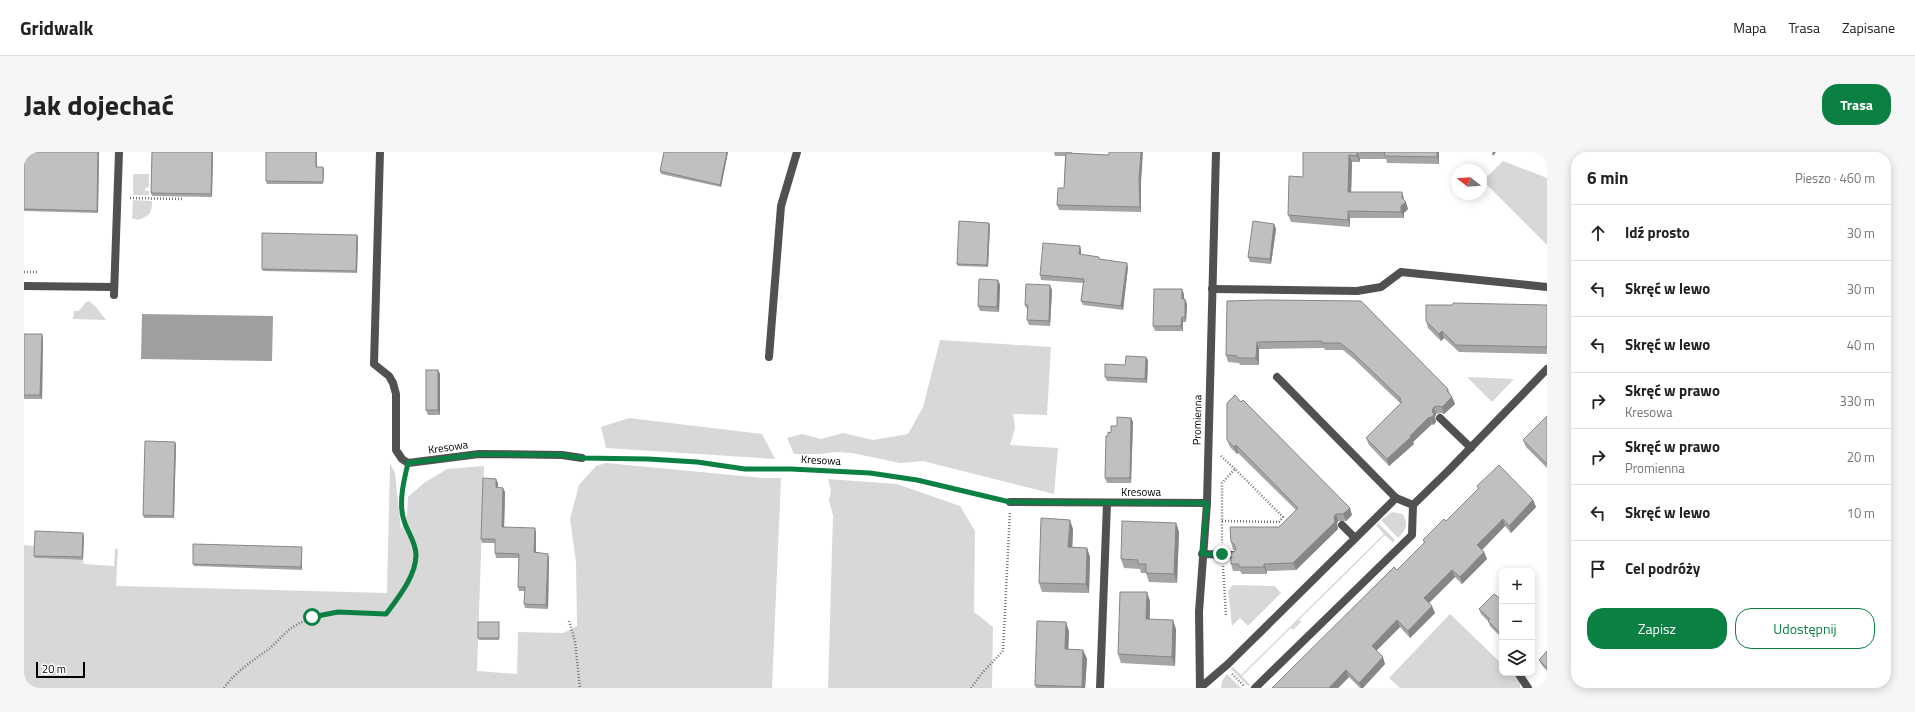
<!DOCTYPE html>
<html lang="pl">
<meta charset="utf-8">
<style>
body{margin:0;font-family:"Titillium Web",sans-serif;background:#f6f6f6;color:#222}
.controls{position:absolute;right:12px;bottom:12px;display:grid;overflow:hidden;border-radius:8px;box-shadow:0 2px 10px #0003}
.controls button{width:36px;height:36px;display:grid;place-items:center;padding:0;border:0;border-bottom:1px solid #e0e0e0;background:#fff;color:#222;font:20px sans-serif}
.compass{position:absolute;left:1427px;top:12px;width:36px;height:36px;border-radius:50%;background:#fff;box-shadow:0 2px 10px #0003;rotate:287deg}
.scale{position:absolute;left:12px;bottom:10px;width:49px;box-sizing:border-box;padding-left:4px;border:2px solid #000;border-top:0;font-size:11px;line-height:14px;white-space:nowrap;color:#000;-webkit-text-stroke:3px #fff;paint-order:stroke}
.stop{position:absolute;width:12px;height:12px;margin:-9px;border:3px solid #0b8043;border-radius:50%;background:#fff}
.stop.end{background:#0b8043;border-color:#fff;box-shadow:0 1px 4px #0008}
.list{margin:0;padding:0;list-style:none}
h2{display:flex;justify-content:space-between;align-items:center;height:52px;margin:0;padding:0 16px;font-size:17px}
h2 small{font-size:13px;font-weight:400;color:#767676}
.list li{display:grid;grid-template-columns:26px 1fr auto;gap:12px;align-items:center;box-sizing:border-box;height:56px;padding:0 16px;border-top:1px solid #e0e0e0}
.list b{display:block;font-size:15px;white-space:nowrap}
.list p{margin:0;font-size:13px;white-space:nowrap;color:#767676}
.list em{font-size:13px;font-style:normal;color:#767676}
.actions{display:flex;gap:8px;padding:12px 16px}
.actions a{flex:1;padding:9px 0;border:1px solid #0b8043;border-radius:16px;text-align:center;font-size:14px;color:#0b8043}
.actions .main{background:#0b8043;color:#fff}
.icon{flex:none;width:22px;height:22px;fill:none;stroke:currentColor;stroke-width:2;stroke-linecap:round;stroke-linejoin:round}
.map{position:relative;flex:none;width:1523px;height:536px;overflow:hidden;border-radius:16px}
header{display:flex;align-items:center;gap:24px;box-sizing:border-box;height:56px;padding:0 20px;background:#fff;border-bottom:1px solid #e0e0e0}
header strong{font-size:19px}
nav{display:flex;gap:22px;margin-inline-start:auto;font-size:14px}
.intro{display:flex;align-items:center;justify-content:space-between;box-sizing:border-box;height:96px;padding:0 24px}
h1{margin:0;font-size:28px}
.button{padding:10px 18px;border-radius:16px;background:#0b8043;color:#fff;font-size:14px;font-weight:700}
main{display:flex;gap:24px;padding:0 24px}
aside{flex:1;background:#fff;border-radius:16px;box-shadow:0 2px 10px #0003}
.map>svg:first-child{display:block}
.green{fill:#d8d8d8}
.water{fill:#9f9f9f}
.lines{fill:none;stroke-linecap:round;stroke-linejoin:round}
.path{stroke:#737373;stroke-width:2.5;stroke-dasharray:1 2;stroke-linecap:butt}
.lane{stroke:#515151;stroke-width:8}
.street{stroke:#515151;stroke-width:8}
.wall{fill:#a5a5a5}
.shaded-wall{fill:#868686}
.building{fill:#c0c0c0;stroke:#868686}
.route{stroke:#0b8043;stroke-width:5}
.labels{text-anchor:middle;stroke-width:3.5;stroke-linejoin:round;paint-order:stroke}
.street-label{font-size:11px;fill:#000;stroke:#fff}
</style>
<header>
<strong>Gridwalk</strong>
<nav><a>Mapa</a><a>Trasa</a><a>Zapisane</a></nav>
</header>
<div class="intro"><h1>Jak dojechać</h1><a class="button">Trasa</a></div>
<main>
<div class="map">
<svg width="1523" height="536" viewBox="0 0 1523 536">
<rect width="100%" height="100%" fill="#fff"/>
<g class="green">
<polygon points="1479,9 1523,26 1523,93 1459,29"/>
<polygon points="109,22 125,22 125,35 121,36 121,39 125,39 125,43 109,43"/>
<path d="M109,48L128,49C128,60 126,64 114,68L108,66Z"/>
<polygon points="65,149 72,155 82,168 49,167 50,159 55,159 62,150"/>
<polygon points="916,188 1027,195 1023,263 989,262 991,276 986,293 1034,296 1030,342 899,309 876,311 828,301 812,300 796,302 770,302 763,286 778,282 797,287 819,281 849,288 884,282 899,255"/>
<polygon points="1443,225 1490,227 1468,250"/>
<polygon points="605,266 738,282 751,307 582,296 577,275"/>
<polygon points="366,311 371,321 377,377 383,363 384,345 400,331 423,317 460,314 453,519 493,522 494,480 539,481 553,474 552,410 546,367 555,333 572,314 582,311 739,326 757,326 748,536 0,536 0,393 11,394 11,406 59,408 60,412 90,414 91,397 94,397 92,434 363,441"/>
<polygon points="804,327 873,332 936,354 951,379 950,460 969,475 968,536 804,536 809,363 805,349 807,338"/>
<path d="M1368,360L1378,362C1386,371 1381,379 1374,386L1357,368Z"/>
<polygon points="1354,371 1371,388 1369,391 1361,383 1275,468 1277,470 1269,478 1267,476 1218,524 1226,533 1224,534 1207,517 1209,515 1217,523 1360,382 1352,373"/>
<polygon points="1209,433 1251,434 1257,441 1224,474 1216,466 1208,474 1204,439"/>
<polygon points="1426,462 1478,512 1478,521 1487,521 1496,530 1496,536 1376,536 1365,526"/>
<polygon points="1203,522 1217,536 1197,536 1198,529"/>
</g>
<polygon class="water" points="118,162 249,164 248,209 117,207"/>
<g class="lines">
<g class="path">
<polyline points="106,46 160,47"/>
<polyline points="0,120 13,120"/>
<polyline points="1197,304 1211,317"/>
<polyline points="568,306 624,307 673,310 721,317 767,317 846,321 893,328 976,348"/>
<polyline points="1198,369 1255,370 1259,365 1211,317 1198,331 1198,391"/>
<polyline points="1199,414 1202,463"/>
<polyline points="545,469 551,489 556,536"/>
<polyline points="1208,522 1220,534"/>
<path d="M200,536C212,519 230,508 246,496C254,489 261,480 269,475C297,457 330,460 362,462C374,446 393,424 392,402C391,389 384,379 380,367C375,354 378,335 382,321"/>
<polyline points="947,536 959,520 979,499 986,360"/>
</g>
<g class="lane">
<polyline points="356,0 350,212 365,224 369,231 372,242 372,298 378,307 384,311 455,302 538,303 558,306"/>
<polyline points="0,134 90,135"/>
<polyline points="1188,137 1333,139 1357,135 1377,120 1523,135"/>
<polyline points="90,143 95,0"/>
<polyline points="745,205 757,54 773,0"/>
<polyline points="1253,225 1372,346"/>
<polyline points="1416,266 1447,296"/>
<polyline points="1318,373 1331,386"/>
<polyline points="1178,402 1209,403"/>
<polyline points="1494,521 1504,536"/>
<polyline points="1076,536 1083,351"/>
<polyline points="1176,536 1204,512 1372,346 1389,353 1424,319 1523,217"/>
<polyline points="1231,536 1388,383 1389,353"/>
</g>
<g class="street">
<polyline points="986,350 1183,351"/>
<polyline points="1176,536 1175,460 1183,351 1192,0"/>
</g>
</g>
<g class="wall">
<polygon points="0,0 75,0 74,61 0,59"/>
<polygon points="128,0 189,0 188,45 128,44 127,41"/>
<polygon points="640,0 704,0 697,35 637,22 636,19"/>
<polygon points="1029,0 1048,0 1048,1 1117,31 1117,60 1035,58 1033,53 1040,36 1041,4 1031,4 1030,0"/>
<polygon points="1279,0 1415,0 1415,12 1363,11 1362,7 1336,7 1336,10 1328,10 1327,40 1378,40 1380,48 1384,57 1380,61 1380,66 1326,66 1326,75 1267,70 1264,63 1279,25"/>
<polygon points="293,15 300,17 299,32 243,32 242,29"/>
<polygon points="1250,72 1252,77 1247,112 1226,110 1224,105"/>
<polygon points="966,73 964,115 934,114 933,112"/>
<polygon points="333,83 334,85 333,121 239,119 238,117"/>
<polygon points="1056,94 1057,98 1057,102 1104,115 1099,158 1059,153 1057,149 1059,131 1017,128 1016,123"/>
<polygon points="974,128 976,133 975,160 956,159 954,154"/>
<polygon points="1028,138 1026,174 1005,173 1003,168 1004,157 1003,157 1001,153"/>
<polygon points="1160,142 1160,147 1163,152 1162,170 1159,170 1159,179 1131,179 1129,174"/>
<polygon points="1241,148 1424,237 1426,242 1428,245 1431,252 1420,262 1417,261 1412,262 1411,265 1412,270 1409,273 1408,272 1389,290 1390,292 1365,314 1345,293 1342,286 1376,252 1376,251 1331,208 1319,198 1301,198 1300,196 1235,197 1235,213 1216,213 1215,211 1204,210 1202,203"/>
<polygon points="1429,153 1523,153 1523,202 1435,200 1420,186 1417,189 1404,176 1402,169"/>
<polygon points="0,182 19,186 18,247 0,247"/>
<polygon points="1124,208 1123,231 1083,229 1081,225 1101,213"/>
<polygon points="414,218 416,222 416,263 404,263 402,258"/>
<polygon points="1523,264 1523,316 1502,295 1499,288"/>
<polygon points="1107,266 1109,270 1107,331 1083,331 1081,326 1084,284 1093,274"/>
<polygon points="1203,288 1328,363 1322,369 1314,369 1313,372 1314,377 1272,418 1243,419 1243,422 1218,422 1216,419 1209,419 1207,412 1211,398 1209,398 1207,390 1255,375 1272,358 1214,301 1213,302 1206,295"/>
<polygon points="152,292 150,366 120,366 119,363"/>
<polygon points="474,331 474,335 481,340 480,375 512,380 512,400 525,406 524,457 501,456 500,452 501,439 495,439 494,435 495,406 472,406 471,401 471,391 458,391 457,387"/>
<polygon points="1453,334 1509,348 1512,355 1487,381 1481,374 1458,398 1460,400 1463,407 1438,432 1431,425 1405,451 1411,461 1386,486 1376,475 1352,499 1361,512 1339,536 1336,536 1325,525 1314,536 1248,536 1373,418 1400,391 1399,388 1422,369 1454,337"/>
<polygon points="1152,371 1155,380 1153,431 1125,430 1122,421 1117,421 1116,417 1100,416 1097,407"/>
<polygon points="1049,377 1048,395 1063,396 1066,405 1065,441 1018,440 1015,431"/>
<polygon points="60,384 59,408 11,406 10,404"/>
<polygon points="278,395 278,418 170,414 169,412"/>
<polygon points="1478,448 1478,486 1466,474 1464,469 1457,462 1455,457"/>
<polygon points="1126,449 1126,467 1152,477 1151,514 1097,511 1094,502"/>
<polygon points="475,470 475,488 455,488 454,486"/>
<polygon points="1045,479 1044,497 1059,498 1063,507 1061,536 1012,536 1011,533"/>
<polygon points="1523,499 1523,519 1517,512 1515,508"/>
</g>
<g class="shaded-wall">
<polygon points="74,0 75,0 74,61 73,59"/>
<polygon points="188,0 189,0 188,45 187,42"/>
<polygon points="292,0 293,0 293,17 292,15"/>
<polygon points="703,0 704,0 697,35 696,33"/>
<polygon points="1117,0 1119,0 1117,31 1117,60 1116,55 1115,27"/>
<polygon points="1333,0 1336,7 1336,10 1333,4"/>
<polygon points="1413,0 1415,0 1415,12 1413,5"/>
<polygon points="1469,0 1472,0 1469,4 1468,1"/>
<polygon points="1325,3 1328,10 1327,47 1324,40"/>
<polygon points="299,15 300,17 299,32"/>
<polygon points="1378,40 1380,47 1380,52 1382,50 1384,57 1380,61 1380,66 1377,60"/>
<polygon points="1324,59 1326,66 1326,75 1324,68"/>
<polygon points="965,71 966,73 964,115 963,113"/>
<polygon points="1250,72 1252,77 1247,112 1246,107"/>
<polygon points="333,83 334,85 333,121 332,119"/>
<polygon points="1056,94 1057,98 1057,106 1055,102"/>
<polygon points="1103,111 1104,115 1099,158 1097,154"/>
<polygon points="974,128 976,133 975,160 973,155"/>
<polygon points="1026,133 1028,138 1026,174 1025,169"/>
<polygon points="1158,137 1160,142 1160,152 1158,147"/>
<polygon points="1161,147 1163,152 1162,170 1161,165"/>
<polygon points="1158,165 1159,170 1159,179 1157,174"/>
<polygon points="1418,179 1420,186 1417,189 1415,182"/>
<polygon points="18,182 19,186 18,247 16,243"/>
<polygon points="1233,190 1235,197 1235,213 1232,206"/>
<polygon points="1122,205 1124,208 1123,231 1121,227"/>
<polygon points="414,218 416,222 416,263 414,258"/>
<polygon points="1428,245 1431,252 1420,262 1418,255"/>
<polygon points="1410,255 1412,262 1411,265 1412,270 1409,273 1406,266 1408,258"/>
<polygon points="1405,265 1408,272 1389,290 1390,292 1365,314 1363,307"/>
<polygon points="1107,266 1109,270 1107,331 1106,326"/>
<polygon points="151,290 152,292 150,366 149,364"/>
<polygon points="1212,293 1214,301 1213,302 1210,295"/>
<polygon points="472,327 474,331 474,340 472,335"/>
<polygon points="479,336 481,340 480,379 478,375"/>
<polygon points="1509,348 1512,355 1487,381 1485,374"/>
<polygon points="1326,356 1328,363 1322,369 1319,362"/>
<polygon points="1312,362 1314,369 1313,372 1314,377 1272,418 1269,411"/>
<polygon points="1479,367 1481,374 1456,400 1453,393"/>
<polygon points="1046,368 1049,377 1048,404 1044,395"/>
<polygon points="1152,371 1155,380 1153,431 1150,422"/>
<polygon points="511,376 512,380 512,404 510,400"/>
<polygon points="59,381 60,384 59,408 58,405"/>
<polygon points="278,395 278,418 277,415"/>
<polygon points="1063,396 1066,405 1065,441 1062,432"/>
<polygon points="1460,400 1463,407 1438,432 1436,425"/>
<polygon points="524,402 525,406 524,457 522,453"/>
<polygon points="1240,412 1243,419 1243,422 1240,415"/>
<polygon points="1428,418 1431,425 1403,453 1400,446"/>
<polygon points="1123,440 1126,449 1125,476 1122,467"/>
<polygon points="1408,454 1411,461 1386,486 1384,479"/>
<polygon points="1149,468 1152,477 1151,514 1148,505"/>
<polygon points="1373,468 1376,475 1350,501 1348,494"/>
<polygon points="1042,470 1045,479 1044,506 1041,497"/>
<polygon points="1059,498 1063,507 1061,536 1058,536 1058,535"/>
<polygon points="1359,505 1361,512 1339,536 1337,536 1335,531"/>
<polygon points="1322,518 1325,525 1314,536 1305,536"/>
</g>
<g class="building">
<polygon points="0,0 74,0 73,59 0,57"/>
<polygon points="128,0 188,0 187,42 127,41"/>
<polygon points="242,0 292,0 292,15 299,15 299,30 242,29"/>
<polygon points="640,0 703,0 696,33 636,19"/>
<polygon points="1085,0 1117,0 1115,27 1116,55 1033,53 1034,36 1040,36 1042,1 1085,3"/>
<polygon points="1279,0 1333,0 1333,4 1325,3 1324,40 1378,40 1378,46 1382,50 1377,54 1377,60 1324,59 1324,68 1264,63 1265,24 1279,25"/>
<polygon points="1337,0 1413,0 1413,5 1360,4 1361,0"/>
<polygon points="935,69 965,71 963,113 933,112"/>
<polygon points="1229,69 1250,72 1246,107 1224,105"/>
<polygon points="238,81 333,83 332,119 238,117"/>
<polygon points="1019,91 1056,94 1055,102 1075,105 1075,107 1103,111 1097,154 1057,149 1060,127 1016,123"/>
<polygon points="955,127 974,128 973,155 954,154"/>
<polygon points="1002,132 1026,133 1025,169 1003,168 1004,153 1001,153"/>
<polygon points="1130,137 1158,137 1158,147 1161,147 1161,165 1158,165 1157,174 1129,174"/>
<polygon points="1241,148 1337,149 1424,237 1423,239 1428,245 1418,255 1414,254 1410,255 1408,258 1410,263 1406,266 1405,265 1386,284 1387,285 1363,307 1342,286 1378,250 1375,248 1377,247 1328,200 1316,191 1298,191 1298,189 1233,190 1232,206 1213,206 1213,204 1202,203 1203,149"/>
<polygon points="1429,151 1523,153 1523,195 1432,193 1418,179 1415,182 1402,169 1402,153 1429,153"/>
<polygon points="0,182 18,182 16,243 0,243"/>
<polygon points="1102,204 1122,205 1121,227 1081,225 1081,212 1101,213"/>
<rect x="402" y="218" width="12" height="40"/>
<polygon points="1211,243 1217,250 1219,248 1326,356 1319,362 1312,362 1310,365 1311,370 1269,411 1240,412 1240,415 1215,415 1215,412 1207,412 1207,401 1211,399 1212,396 1210,392 1207,390 1206,375 1255,375 1274,356 1212,293 1210,295 1203,288 1203,251"/>
<polygon points="1523,264 1523,312 1499,288"/>
<polygon points="1093,265 1107,266 1106,326 1081,326 1082,284 1084,284 1084,280 1087,281 1087,274 1093,274"/>
<polygon points="121,289 151,290 149,364 119,363"/>
<polygon points="1475,313 1509,348 1485,374 1479,367 1453,393 1460,400 1436,425 1428,418 1400,446 1408,454 1384,479 1373,468 1348,494 1359,505 1335,531 1322,518 1305,536 1248,536 1370,415 1373,418 1401,390 1399,388 1420,367 1422,369 1455,336 1453,334"/>
<polygon points="459,326 472,327 472,335 479,336 478,375 511,376 510,400 524,402 522,453 500,452 501,435 494,435 495,402 471,401 471,387 457,387"/>
<polygon points="1017,366 1046,368 1044,395 1063,396 1062,432 1015,431"/>
<polygon points="1098,369 1152,371 1150,422 1122,421 1122,412 1114,412 1114,408 1097,407"/>
<polygon points="11,379 59,381 58,405 10,404"/>
<polygon points="169,392 278,395 277,415 169,412"/>
<polygon points="1096,440 1123,440 1122,467 1149,468 1148,505 1094,502"/>
<polygon points="1470,442 1478,448 1478,483 1464,469 1466,467 1455,457"/>
<polygon points="1013,469 1042,470 1041,497 1059,498 1058,535 1011,533"/>
<rect x="454" y="470" width="21" height="16"/>
<polygon points="1523,499 1523,516 1515,508"/>
</g>
<g class="lines">
<path class="route" d="M288,465L314,460L362,462C374,446 392,424 392,403C392,389 382,379 379,365C375,348 380,328 384,311L455,302L538,303L558,306L624,307L673,310L721,317H767L846,321L893,328L986,350L1183,351L1178,402H1198"/>
</g>
<g class="labels">
<g class="street-label">
<text transform="translate(1173 268) rotate(-89)" y="4">Promienna</text>
<text transform="translate(424 295) rotate(-8)" y="4">Kresowa</text>
<text transform="translate(797 308) rotate(3)" y="4">Kresowa</text>
<text x="1117" y="344">Kresowa</text>
</g>
</g>
</svg>
<div class="controls">
<button>+</button>
<button>−</button>
<button><svg class="icon" aria-label="layers" viewBox="0 0 24 24"><path d="M12 4l9 5-9 5-9-5zM3 14l9 5 9-5"/></svg></button>
</div>
<svg class="compass" viewBox="-18 -18 36 36"><path d="M0-13l5 13h-10z" fill="#e53935"/><path d="M0 13l5-13h-10z" fill="#767676"/></svg>
<div class="scale">20 m</div>
<div class="stop" style="left:288px;top:465px"></div>
<div class="stop end" style="left:1198px;top:402px"></div>
</div>
<aside>
<h2>6 min<small>Pieszo · 460 m</small></h2>
<ul class="list">
<li><svg class="icon" aria-label="ahead" viewBox="0 0 24 24"><path d="M12 20V5M6 11l6-6 6 6"/></svg><div><b>Idź prosto</b></div><em>30 m</em></li>
<li><svg class="icon" aria-label="left" viewBox="0 0 24 24"><path d="M17 20v-9H6M10 6l-5 5 5 5"/></svg><div><b>Skręć w lewo</b></div><em>30 m</em></li>
<li><svg class="icon" aria-label="left" viewBox="0 0 24 24"><path d="M17 20v-9H6M10 6l-5 5 5 5"/></svg><div><b>Skręć w lewo</b></div><em>40 m</em></li>
<li><svg class="icon" aria-label="right" viewBox="0 0 24 24"><path d="M7 20v-9h11M14 6l5 5-5 5"/></svg><div><b>Skręć w prawo</b><p>Kresowa</p></div><em>330 m</em></li>
<li><svg class="icon" aria-label="right" viewBox="0 0 24 24"><path d="M7 20v-9h11M14 6l5 5-5 5"/></svg><div><b>Skręć w prawo</b><p>Promienna</p></div><em>20 m</em></li>
<li><svg class="icon" aria-label="left" viewBox="0 0 24 24"><path d="M17 20v-9H6M10 6l-5 5 5 5"/></svg><div><b>Skręć w lewo</b></div><em>10 m</em></li>
<li><svg class="icon" aria-label="arrive" viewBox="0 0 24 24"><path d="M6 21V4h12l-3 4 3 4H6"/></svg><div><b>Cel podróży</b></div></li>
</ul>
<div class="actions"><a class="main">Zapisz</a><a>Udostępnij</a></div>
</aside>
</main>
